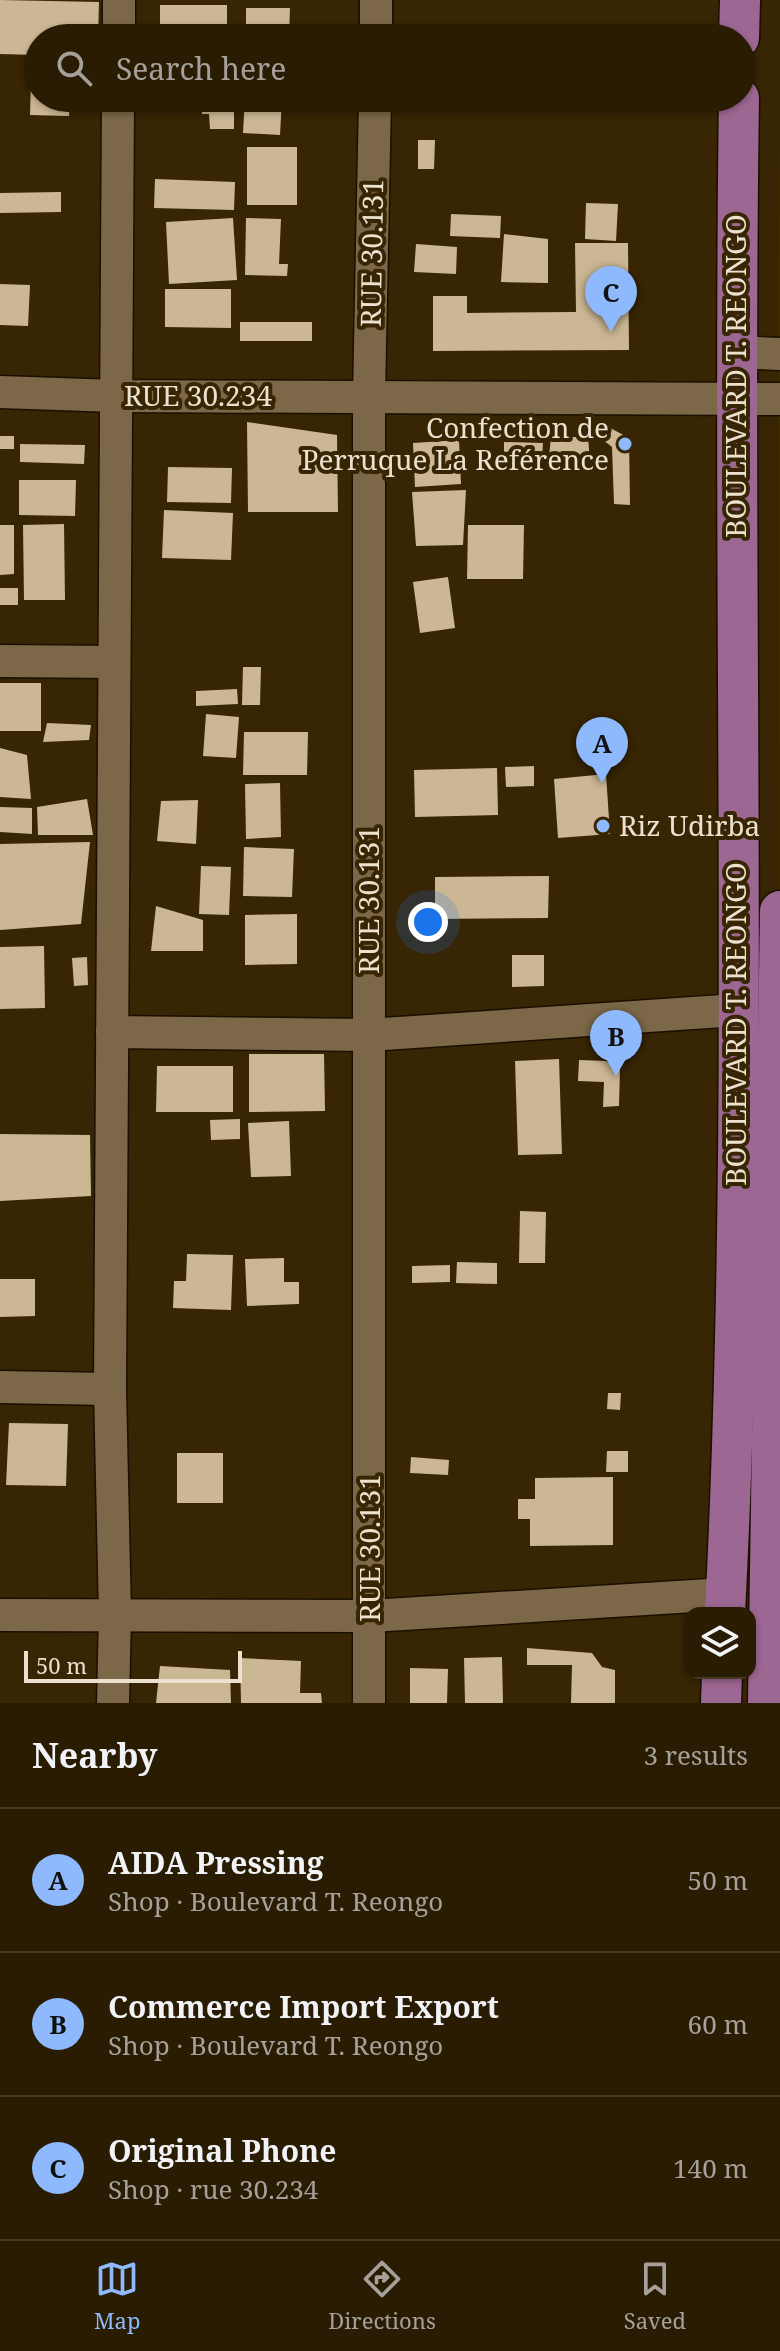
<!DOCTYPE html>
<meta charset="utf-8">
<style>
body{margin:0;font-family:"Noto Serif",serif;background:#31250d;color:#f1f3f6}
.controls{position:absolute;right:24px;bottom:24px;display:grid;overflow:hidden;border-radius:16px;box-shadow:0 2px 6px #0004}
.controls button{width:72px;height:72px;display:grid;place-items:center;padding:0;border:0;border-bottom:2px solid #453a25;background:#291c03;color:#f1f3f6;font:40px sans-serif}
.scale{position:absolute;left:24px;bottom:20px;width:218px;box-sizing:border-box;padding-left:8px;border:4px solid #ece1cf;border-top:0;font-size:22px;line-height:28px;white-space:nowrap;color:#ece1cf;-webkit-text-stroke:6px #372504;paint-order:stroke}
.you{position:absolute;left:428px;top:922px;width:28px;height:28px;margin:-20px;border:6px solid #fff;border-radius:50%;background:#1a73e8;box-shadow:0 0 0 12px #1a73e833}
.badge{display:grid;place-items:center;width:52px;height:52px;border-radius:50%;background:#8eb9fd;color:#111;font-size:26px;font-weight:700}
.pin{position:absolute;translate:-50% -66px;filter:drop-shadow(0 2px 4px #0008)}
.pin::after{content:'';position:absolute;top:42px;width:28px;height:24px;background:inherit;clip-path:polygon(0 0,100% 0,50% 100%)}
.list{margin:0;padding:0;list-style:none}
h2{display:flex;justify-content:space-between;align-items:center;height:104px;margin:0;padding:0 32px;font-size:34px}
h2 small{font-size:26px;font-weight:400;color:#a5a19a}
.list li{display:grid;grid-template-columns:52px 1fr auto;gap:24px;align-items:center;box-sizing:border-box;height:144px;padding:0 32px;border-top:2px solid #453a25}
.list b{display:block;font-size:30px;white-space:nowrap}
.list p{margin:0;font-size:26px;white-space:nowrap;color:#a5a19a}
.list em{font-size:26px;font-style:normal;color:#a5a19a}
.icon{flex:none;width:44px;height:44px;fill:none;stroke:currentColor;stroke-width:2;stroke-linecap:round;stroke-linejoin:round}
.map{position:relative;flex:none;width:780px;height:1703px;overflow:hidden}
.search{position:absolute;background:#291c03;box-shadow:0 2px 6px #0004;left:24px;right:24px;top:24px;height:88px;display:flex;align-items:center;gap:20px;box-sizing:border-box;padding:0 28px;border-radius:44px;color:#a5a19a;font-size:30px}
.sheet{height:536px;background:#291c03}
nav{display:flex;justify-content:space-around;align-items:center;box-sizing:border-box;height:112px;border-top:2px solid #453a25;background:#291c03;font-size:22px;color:#a5a19a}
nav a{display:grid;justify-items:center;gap:4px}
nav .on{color:#8eb9fd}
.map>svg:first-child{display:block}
.built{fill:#3f2a00}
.building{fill:#ccb794}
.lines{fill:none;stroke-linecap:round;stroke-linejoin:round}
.minor-casing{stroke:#1b0f00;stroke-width:35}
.major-casing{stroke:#1b0f00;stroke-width:43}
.minor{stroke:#7c6848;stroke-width:32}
.major{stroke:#9c6792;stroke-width:40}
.poi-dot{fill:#8eb9fd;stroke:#372504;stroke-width:3}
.labels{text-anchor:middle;stroke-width:8;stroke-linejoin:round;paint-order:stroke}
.street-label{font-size:28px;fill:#ece1cf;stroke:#372504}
.poi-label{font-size:28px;fill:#ece1cf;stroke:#372504;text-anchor:end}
</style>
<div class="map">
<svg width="780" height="1703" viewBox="0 0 780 1703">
<rect width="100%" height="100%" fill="#372504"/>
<polygon class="built" points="780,112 780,1703 778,264"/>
<g class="building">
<polygon points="0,0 99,2 98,38 38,38 38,55 0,54"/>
<polygon points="160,5 227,5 227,32 160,33"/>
<polygon points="246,8 290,8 289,38 246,38"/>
<polygon points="31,81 38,81 38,98 70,98 69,116 30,115"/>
<polygon points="201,98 234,98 234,129 210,129 209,114 202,114"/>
<polygon points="245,98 282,98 280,135 243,133"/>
<polygon points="418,140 435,140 434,169 418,169"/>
<rect x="247" y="147" width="50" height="58"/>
<polygon points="155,179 235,182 234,210 154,208"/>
<polygon points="61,192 61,212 0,213 0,193"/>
<polygon points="586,203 618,204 616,241 585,239"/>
<polygon points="451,214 501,216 500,238 450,236"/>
<polygon points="233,218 237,280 169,284 166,222"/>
<polygon points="246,218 281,219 279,264 288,264 287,276 245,275"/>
<polygon points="504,234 548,239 548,283 501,282"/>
<polygon points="575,243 628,243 629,350 433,351 433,296 467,296 467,313 576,312"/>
<polygon points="416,244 457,247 456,274 414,272"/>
<polygon points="0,284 30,285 28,326 0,325"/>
<polygon points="165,289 231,289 231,328 165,327"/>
<rect x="240" y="322" width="72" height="19"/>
<polygon points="247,422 337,435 338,512 248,512"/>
<polygon points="601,423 629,438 630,505 614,504 612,447 598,436"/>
<rect x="0" y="436" width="14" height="13"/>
<polygon points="551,437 588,437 590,462 548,466"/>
<polygon points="459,440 461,484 415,487 413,443"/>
<polygon points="504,442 543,443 542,460 504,459"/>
<polygon points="20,444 85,445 84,464 20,462"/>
<polygon points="168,467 232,468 231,503 167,502"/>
<polygon points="19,480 76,480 75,516 19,515"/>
<polygon points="466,490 463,545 416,546 412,492"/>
<polygon points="164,510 233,513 231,560 162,558"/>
<polygon points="64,524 65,600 24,600 23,525"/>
<polygon points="0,525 14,525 14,574 0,575"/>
<polygon points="468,525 524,525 523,579 467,579"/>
<polygon points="448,577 455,628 420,633 413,582"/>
<rect x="0" y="588" width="18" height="17"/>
<polygon points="243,667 261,667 260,705 242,705"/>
<rect x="0" y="683" width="41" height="48"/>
<polygon points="237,689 238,704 196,706 196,691"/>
<polygon points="206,714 239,717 236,758 203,756"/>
<polygon points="47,723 91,725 89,740 43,742"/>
<polygon points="244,732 308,732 307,775 243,775"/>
<polygon points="0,748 27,755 31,799 0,797"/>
<polygon points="534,766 534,786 506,787 505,767"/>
<polygon points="497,768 498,815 415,817 414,770"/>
<polygon points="606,774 610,834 558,838 554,779"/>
<polygon points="280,783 281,837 246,839 245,784"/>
<polygon points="87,799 93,835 38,835 37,807"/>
<polygon points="198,800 196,844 157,841 161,801"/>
<polygon points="0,807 32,808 32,834 0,832"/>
<polygon points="90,842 81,924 0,930 0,844"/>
<polygon points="244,847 294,849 292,897 243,896"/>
<polygon points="201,866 231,867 229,915 199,914"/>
<polygon points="549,876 548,918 435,919 435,877"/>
<polygon points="156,906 203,920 203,951 151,951"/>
<polygon points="297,914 297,964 245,965 245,915"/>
<polygon points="44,946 45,1008 0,1009 0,947"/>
<polygon points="512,955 544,955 544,986 512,987"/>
<polygon points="87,957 88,985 74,986 72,958"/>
<polygon points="249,1054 324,1054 325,1111 249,1112"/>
<polygon points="559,1059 562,1154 518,1155 515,1061"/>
<polygon points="579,1060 606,1061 620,1069 619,1106 603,1107 604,1082 578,1081"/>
<polygon points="157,1066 233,1066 233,1112 156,1112"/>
<polygon points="240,1119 240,1139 211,1140 210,1120"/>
<polygon points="289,1121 291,1176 251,1177 248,1123"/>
<polygon points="0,1134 90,1135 91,1196 0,1201"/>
<polygon points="520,1211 546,1212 545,1263 519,1263"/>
<polygon points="187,1254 233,1255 231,1310 173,1308 174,1281 186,1281"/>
<polygon points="284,1258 284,1282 299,1282 299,1304 247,1306 245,1259"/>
<polygon points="457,1262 497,1263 497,1284 456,1283"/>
<polygon points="450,1265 450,1282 412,1283 412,1266"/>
<polygon points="0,1279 35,1279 35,1316 0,1317"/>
<polygon points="608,1393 621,1393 620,1410 607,1409"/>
<polygon points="9,1423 68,1424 66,1486 6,1485"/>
<polygon points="607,1451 628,1451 628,1472 606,1472"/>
<rect x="177" y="1453" width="46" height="50"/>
<polygon points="411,1457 449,1460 448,1475 410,1473"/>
<polygon points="613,1477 613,1545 530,1546 530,1519 518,1519 518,1499 535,1499 535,1478"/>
<polygon points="527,1648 592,1653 602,1667 615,1670 615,1703 571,1703 572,1665 527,1665"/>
<polygon points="502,1657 503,1703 465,1703 464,1658"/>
<polygon points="240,1658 301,1661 300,1693 321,1693 322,1703 241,1703"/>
<polygon points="160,1666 230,1670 231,1703 156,1703"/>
<polygon points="410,1668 448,1669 447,1703 410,1703"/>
</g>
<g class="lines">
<defs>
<g id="minor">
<polyline points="119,38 119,0"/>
<polyline points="376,38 376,0"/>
<polyline points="735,352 780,354"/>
<polyline points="0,392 116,396 780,399"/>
<polyline points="0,661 114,662"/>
<polyline points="112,1032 369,1035 737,1010"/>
<polyline points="0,1387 110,1389"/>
<polyline points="0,1615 370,1616 726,1594"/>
<polyline points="113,1703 115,1615 110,1389 118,98"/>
<polyline points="369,1703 369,396 375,98"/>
</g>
<g id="major">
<polyline points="739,38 740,0"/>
<path d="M725,1613C751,1109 731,603 739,98"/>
<polyline points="721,1703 722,1673"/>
<polyline points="768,1703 780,911"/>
</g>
</defs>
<use href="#minor" class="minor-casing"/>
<use href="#major" class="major-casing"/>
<use href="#minor" class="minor"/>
<use href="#major" class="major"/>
</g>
<g class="poi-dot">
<circle cx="625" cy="444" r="8"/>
<circle cx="603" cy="826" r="8"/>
</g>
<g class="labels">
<g class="street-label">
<text transform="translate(372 253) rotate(-89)" y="10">RUE 30.131</text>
<text transform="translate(736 376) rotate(-90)" y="10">BOULEVARD T. REONGO</text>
<text x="198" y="406">RUE 30.234</text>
<text transform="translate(369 900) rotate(-90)" y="10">RUE 30.131</text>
<text transform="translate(736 1024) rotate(-90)" y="10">BOULEVARD T. REONGO</text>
<text transform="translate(370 1548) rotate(-90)" y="10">RUE 30.131</text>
</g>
<g class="poi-label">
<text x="609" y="438">Confection de<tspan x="609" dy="32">Perruque La Reférence</tspan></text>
<text x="619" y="836" text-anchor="start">Riz Udirba</text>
</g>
</g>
</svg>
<div class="controls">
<button><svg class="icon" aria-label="layers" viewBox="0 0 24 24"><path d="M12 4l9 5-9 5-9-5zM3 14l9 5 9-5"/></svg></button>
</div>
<div class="scale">50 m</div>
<div class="you"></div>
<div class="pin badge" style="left:602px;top:783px">A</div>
<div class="pin badge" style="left:616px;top:1076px">B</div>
<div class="pin badge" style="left:611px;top:332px">C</div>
<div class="search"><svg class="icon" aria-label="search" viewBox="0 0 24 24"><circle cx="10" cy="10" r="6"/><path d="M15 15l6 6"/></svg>Search here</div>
</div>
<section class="sheet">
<h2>Nearby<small>3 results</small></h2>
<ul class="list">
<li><span class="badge">A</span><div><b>AIDA Pressing</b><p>Shop · Boulevard T. Reongo</p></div><em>50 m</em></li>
<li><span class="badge">B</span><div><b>Commerce Import Export</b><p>Shop · Boulevard T. Reongo</p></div><em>60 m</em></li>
<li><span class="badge">C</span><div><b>Original Phone</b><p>Shop · rue 30.234</p></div><em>140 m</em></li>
</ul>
</section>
<nav>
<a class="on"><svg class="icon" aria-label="map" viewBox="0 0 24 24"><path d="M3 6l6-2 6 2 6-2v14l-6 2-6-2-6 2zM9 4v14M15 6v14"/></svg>Map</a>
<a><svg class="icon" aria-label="directions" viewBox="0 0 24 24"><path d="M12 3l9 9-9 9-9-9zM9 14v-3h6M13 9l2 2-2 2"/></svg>Directions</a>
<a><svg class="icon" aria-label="saved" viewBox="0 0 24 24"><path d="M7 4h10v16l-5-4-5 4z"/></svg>Saved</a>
</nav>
